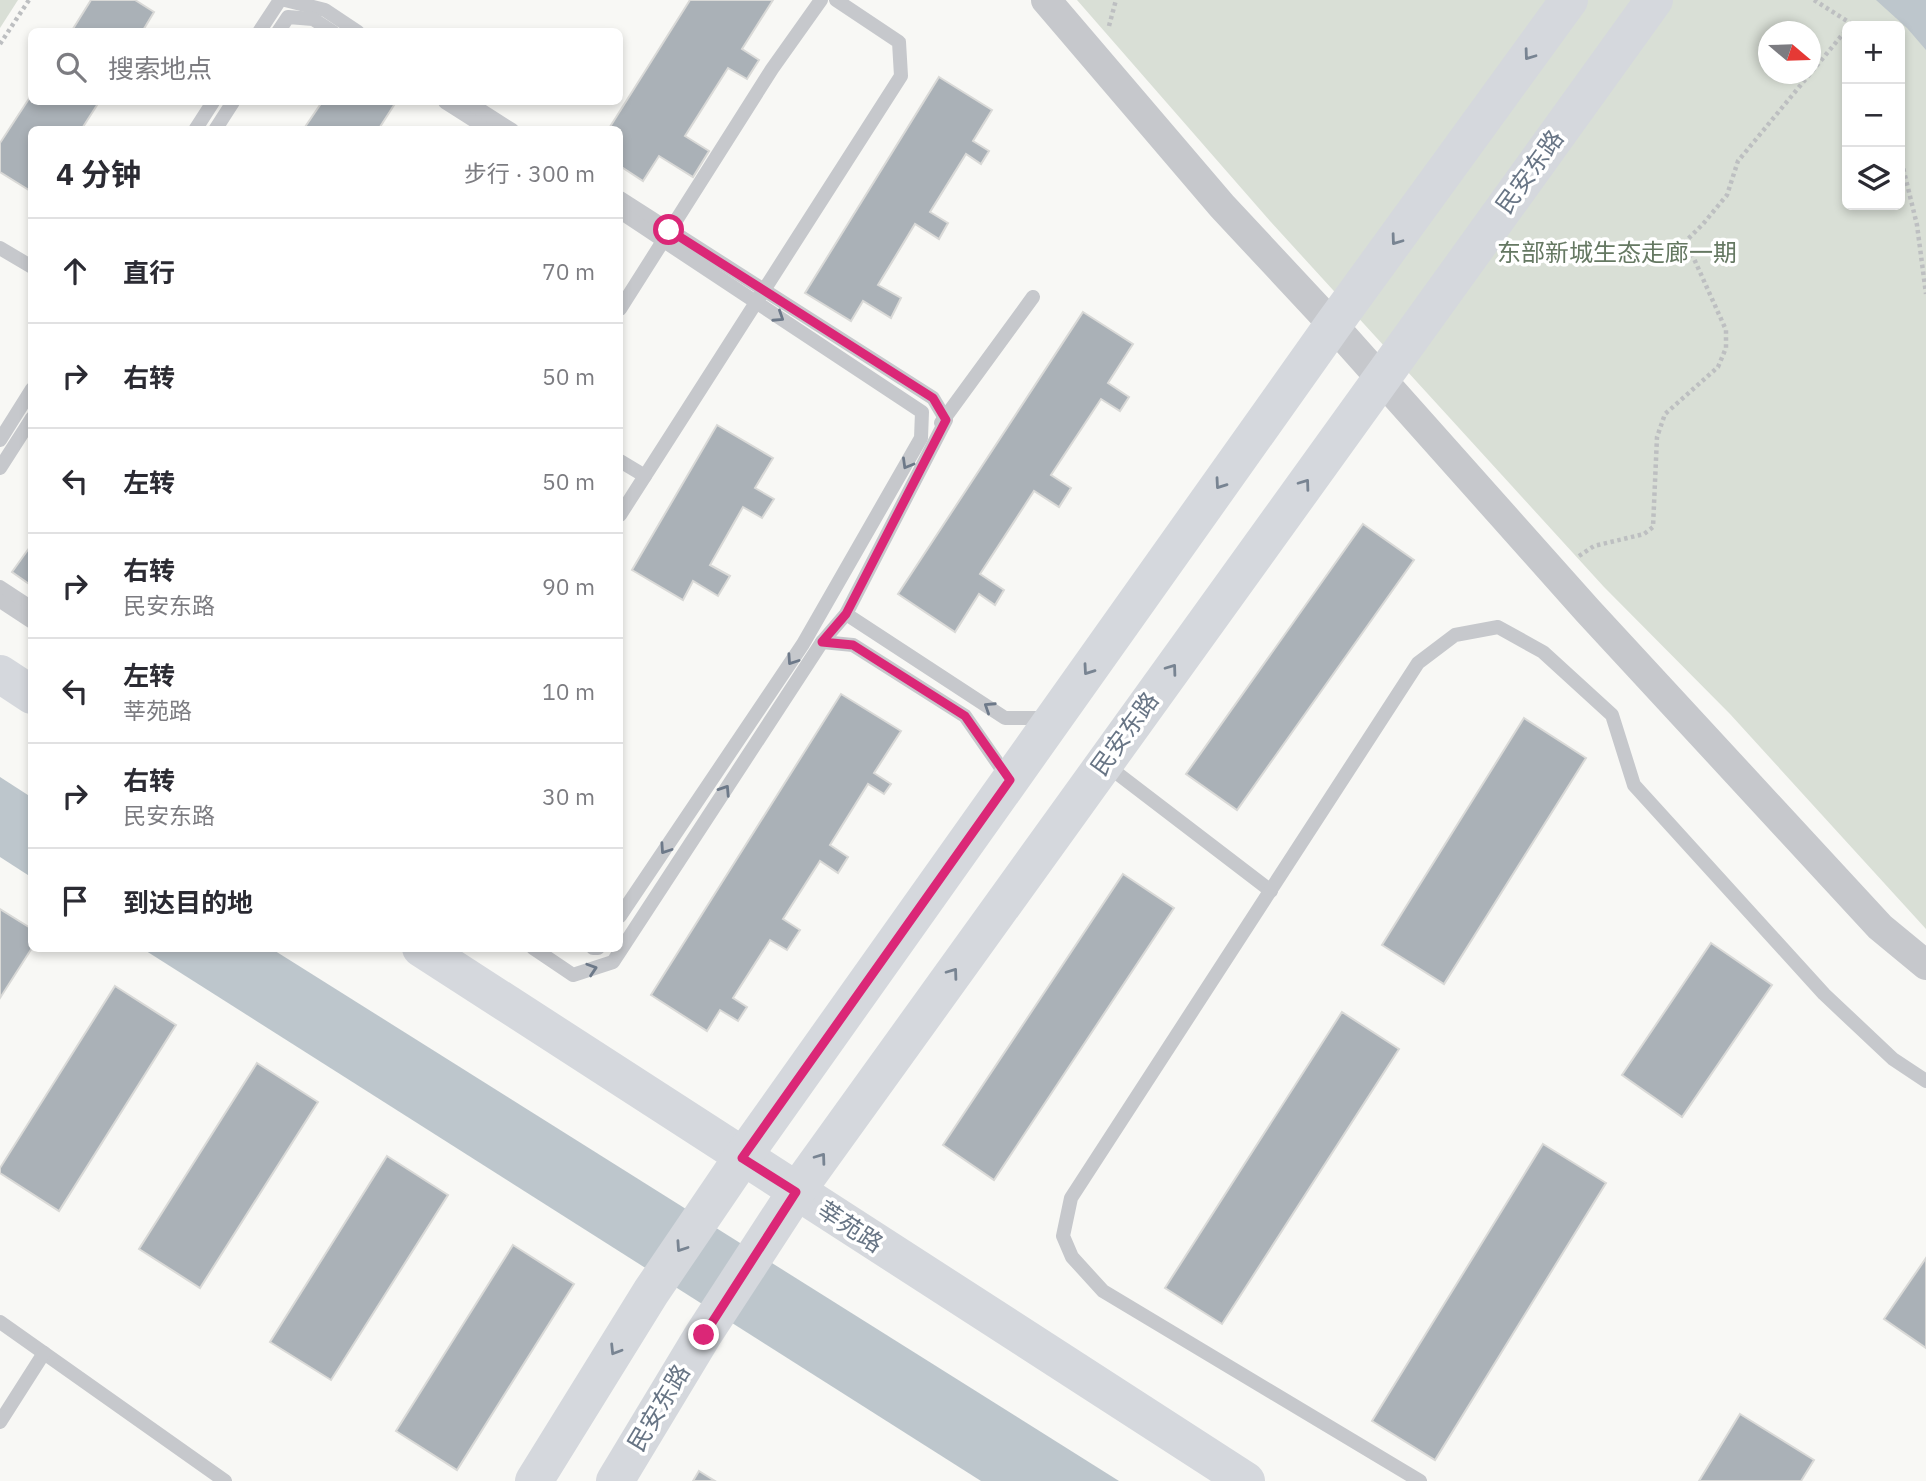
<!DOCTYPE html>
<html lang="zh">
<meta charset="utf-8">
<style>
body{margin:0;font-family:"IBM Plex Sans","Noto Sans SC",sans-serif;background:#f2f2f3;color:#2b2b33}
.controls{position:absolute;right:21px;top:21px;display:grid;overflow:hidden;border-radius:10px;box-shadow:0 4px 10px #0003}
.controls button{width:63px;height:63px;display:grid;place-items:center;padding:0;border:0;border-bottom:2px solid #e1e1e2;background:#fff;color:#2b2b33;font:35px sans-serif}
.compass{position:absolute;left:1758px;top:21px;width:63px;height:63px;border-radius:50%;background:#fff;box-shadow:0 4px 10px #0003;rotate:109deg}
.stop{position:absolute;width:21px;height:21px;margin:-16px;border:5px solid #db2777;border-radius:50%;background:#fff}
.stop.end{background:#db2777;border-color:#fff;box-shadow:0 2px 7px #0008}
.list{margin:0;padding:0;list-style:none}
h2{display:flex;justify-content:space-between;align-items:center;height:91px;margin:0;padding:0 28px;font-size:30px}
h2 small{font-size:23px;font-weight:400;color:#7c7c81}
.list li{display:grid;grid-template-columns:46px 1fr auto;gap:21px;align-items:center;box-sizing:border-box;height:105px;padding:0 28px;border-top:2px solid #e1e1e2}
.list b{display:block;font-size:26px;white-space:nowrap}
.list p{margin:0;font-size:23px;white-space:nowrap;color:#7c7c81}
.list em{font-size:23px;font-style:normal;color:#7c7c81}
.icon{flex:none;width:38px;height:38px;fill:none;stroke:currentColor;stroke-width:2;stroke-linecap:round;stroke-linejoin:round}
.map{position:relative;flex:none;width:1926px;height:1481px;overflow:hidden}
.search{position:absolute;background:#fff;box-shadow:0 4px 10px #0003;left:28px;top:28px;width:595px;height:77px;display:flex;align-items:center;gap:18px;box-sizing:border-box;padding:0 24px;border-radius:10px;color:#7c7c81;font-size:26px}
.panel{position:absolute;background:#fff;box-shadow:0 4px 10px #0003;left:28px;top:126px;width:595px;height:826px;border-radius:10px}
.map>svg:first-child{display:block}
.green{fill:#d9dfd6;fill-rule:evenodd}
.water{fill:#bdc6cc}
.building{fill:#aab1b7;stroke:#d9d9d7;stroke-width:2}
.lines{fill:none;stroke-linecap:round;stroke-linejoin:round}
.path{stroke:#bdbfc1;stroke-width:4.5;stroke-dasharray:3.5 3.5;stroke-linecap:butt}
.lane{stroke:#c6c8cc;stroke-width:14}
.street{stroke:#c6c8cc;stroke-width:30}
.secondary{stroke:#d5d8dd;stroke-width:38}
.oneway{stroke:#788492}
.oneway2{stroke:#6d7989}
.route{stroke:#db2777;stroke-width:9}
.labels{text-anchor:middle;stroke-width:7;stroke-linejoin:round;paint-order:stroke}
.street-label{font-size:24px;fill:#687585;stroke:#fff}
.park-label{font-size:24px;fill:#657862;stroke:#fff}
</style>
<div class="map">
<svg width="1926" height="1481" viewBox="0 0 1926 1481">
<rect width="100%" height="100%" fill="#f8f8f5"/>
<g class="green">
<polygon points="0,0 18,0 0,28"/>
<path d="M1077,0H1926V929L1730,714L1604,587L1511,485L1270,221ZM1847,26H1900V205H1847ZM1769,32H1811V74H1769Z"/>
</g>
<g class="water">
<polygon points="1876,0 1926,0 1926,50 1907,28"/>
<polygon points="0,777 31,797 31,877 0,857"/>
<polygon points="143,949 272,949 1119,1481 981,1481"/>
</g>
<g class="building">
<polygon points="91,0 135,0 154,12 142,32 71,32"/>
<polygon points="690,0 773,0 742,49 759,60 747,79 728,68 685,136 709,151 693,177 659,156 643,181 620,166 620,130 608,130"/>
<polygon points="939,77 992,110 973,141 989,151 981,164 966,154 930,212 948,223 939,239 915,224 878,285 901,298 891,318 863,301 851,321 805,293"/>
<polygon points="32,94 32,102 99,102 81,130 32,130 32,192 0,172 0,143"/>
<polygon points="322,102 396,102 378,130 303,130"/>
<polygon points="1083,312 1133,344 1108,383 1129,397 1120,411 1101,399 1051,475 1071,488 1059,507 1034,491 980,574 1004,590 995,605 979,594 955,632 898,594"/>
<polygon points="717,425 773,458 755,488 774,499 762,518 743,507 710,565 730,576 718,596 693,581 683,600 632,570"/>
<polygon points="1363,524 1414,560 1237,810 1186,774"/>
<polygon points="32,544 32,586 12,572"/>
<polygon points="841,694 901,731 874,773 891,784 884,794 868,784 830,845 848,857 838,873 820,861 783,919 800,930 787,950 770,940 733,998 747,1007 738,1021 720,1010 707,1031 651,995"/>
<polygon points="1524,718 1586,758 1444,984 1382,945"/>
<polygon points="1123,874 1174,908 994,1180 943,1145"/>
<polygon points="0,909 32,929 32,948 0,998"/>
<polygon points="1711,943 1772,985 1682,1117 1622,1075"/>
<polygon points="115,986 176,1025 59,1211 0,1173 0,1168"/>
<polygon points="1342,1012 1399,1049 1222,1324 1165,1288"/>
<polygon points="257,1063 318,1102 200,1288 139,1249"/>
<polygon points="1543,1144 1606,1183 1435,1460 1372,1421"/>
<polygon points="387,1156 448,1195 331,1380 270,1342"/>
<polygon points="513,1245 574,1284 457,1470 396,1431"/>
<polygon points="1926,1258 1926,1348 1884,1319"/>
<polygon points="1740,1414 1814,1460 1801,1481 1699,1481"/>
<polygon points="699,1471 715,1481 693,1481"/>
</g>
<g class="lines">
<g class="path">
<polyline points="1814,0 1855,26"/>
<polyline points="1109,26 1116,0"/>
<polyline points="0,44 29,0"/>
<polyline points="1900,155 1917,225 1926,294"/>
<polyline points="1579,556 1594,546 1644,534 1653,527 1657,437 1665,414 1718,367 1726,348 1726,330 1686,241 1703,224 1727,195 1738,161 1847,29"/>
</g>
<g class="lane">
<polyline points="285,0 325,10 358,32"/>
<polyline points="259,32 280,0"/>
<polyline points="278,32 288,17 313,19 333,32"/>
<polyline points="445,102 489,130"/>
<polyline points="468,102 512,130"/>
<polyline points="195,130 213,102"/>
<polyline points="215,130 233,102"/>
<polyline points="620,198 933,398 946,420 846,614 822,642"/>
<polyline points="620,212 922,412 921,438 803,644 620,916"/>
<polyline points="0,248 32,267"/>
<polyline points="620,309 772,69 821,0"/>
<polyline points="941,423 1033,297"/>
<polyline points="0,440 32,389"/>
<polyline points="620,461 645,476"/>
<polyline points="0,468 32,418"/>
<polyline points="620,515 901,76 899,42 836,0"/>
<polyline points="0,587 32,608"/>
<polyline points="0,601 32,622"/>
<polyline points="846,614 1005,718 1049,718"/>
<polyline points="1105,764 1271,891"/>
<polyline points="533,948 573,975 613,962 822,642 853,645 965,716 1008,778"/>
<polyline points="593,948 598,948"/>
<polyline points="0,1322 225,1481"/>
<polyline points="0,1422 44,1353"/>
<polyline points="1420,1481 1103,1291 1072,1257 1063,1236 1071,1198 1418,663 1455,635 1498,627 1543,652 1612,715 1634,785 1824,994 1893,1059 1926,1081"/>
</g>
<polyline class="street" points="1046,0 1222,206 1333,325 1588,611 1880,927 1926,965"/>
<g class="secondary">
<polyline points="0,674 32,695"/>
<polyline points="421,948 1246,1481"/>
<polyline points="534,1481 651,1292 742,1158 1333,325 1569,0"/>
<polyline points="615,1481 703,1335 796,1192 1654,0"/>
</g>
</g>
<defs><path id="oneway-chevron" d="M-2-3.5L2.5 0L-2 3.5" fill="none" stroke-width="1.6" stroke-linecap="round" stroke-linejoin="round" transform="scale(1.75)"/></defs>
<g class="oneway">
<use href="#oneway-chevron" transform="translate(1529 55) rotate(126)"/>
<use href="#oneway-chevron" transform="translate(1396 240) rotate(126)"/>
<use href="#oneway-chevron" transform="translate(1220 484) rotate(125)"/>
<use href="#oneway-chevron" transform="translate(1305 484) rotate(-54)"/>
<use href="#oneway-chevron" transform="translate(1172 669) rotate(-54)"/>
<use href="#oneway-chevron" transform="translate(1088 670) rotate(125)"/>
<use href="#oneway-chevron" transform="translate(953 973) rotate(-54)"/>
<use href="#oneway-chevron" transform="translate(821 1158) rotate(-54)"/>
<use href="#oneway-chevron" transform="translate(681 1247) rotate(124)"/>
<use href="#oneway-chevron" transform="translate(615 1350) rotate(122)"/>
</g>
<g class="oneway2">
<use href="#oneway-chevron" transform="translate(779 317) rotate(33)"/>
<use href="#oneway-chevron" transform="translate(907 464) rotate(120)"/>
<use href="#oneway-chevron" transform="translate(792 660) rotate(124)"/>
<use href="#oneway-chevron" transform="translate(989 707) rotate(-147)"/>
<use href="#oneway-chevron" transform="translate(725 790) rotate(-57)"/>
<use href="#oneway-chevron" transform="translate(665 849) rotate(124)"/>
<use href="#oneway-chevron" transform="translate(592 969) rotate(-18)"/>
</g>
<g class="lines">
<polyline class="route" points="669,230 933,398 946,420 846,614 822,642 853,645 965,716 1010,780 742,1158 796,1192 704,1335"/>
</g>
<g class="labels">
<g class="street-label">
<text transform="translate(1530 172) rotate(-54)" y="8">民安东路</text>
<text transform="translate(1125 734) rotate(-54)" y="8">民安东路</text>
<text transform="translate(850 1227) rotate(33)" y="8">莘苑路</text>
<text transform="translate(659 1408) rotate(-59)" y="8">民安东路</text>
</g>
<g class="park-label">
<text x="1617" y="261">东部新城生态走廊一期</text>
</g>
</g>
</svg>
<div class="controls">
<button>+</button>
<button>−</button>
<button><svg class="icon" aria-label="layers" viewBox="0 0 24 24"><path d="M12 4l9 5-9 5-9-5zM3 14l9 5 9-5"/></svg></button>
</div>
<svg class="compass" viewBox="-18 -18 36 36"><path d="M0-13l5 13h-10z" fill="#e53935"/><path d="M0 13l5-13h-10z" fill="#7c7c81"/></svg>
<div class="stop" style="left:669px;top:230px"></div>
<div class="stop end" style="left:704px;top:1335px"></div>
<div class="search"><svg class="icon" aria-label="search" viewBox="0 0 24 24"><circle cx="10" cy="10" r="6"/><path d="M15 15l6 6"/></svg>搜索地点</div>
<section class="panel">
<h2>4 分钟<small>步行 · 300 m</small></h2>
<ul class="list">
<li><svg class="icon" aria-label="ahead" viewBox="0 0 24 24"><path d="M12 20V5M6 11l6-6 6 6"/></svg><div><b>直行</b></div><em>70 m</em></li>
<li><svg class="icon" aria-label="right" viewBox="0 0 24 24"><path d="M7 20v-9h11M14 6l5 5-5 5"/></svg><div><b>右转</b></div><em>50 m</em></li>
<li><svg class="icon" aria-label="left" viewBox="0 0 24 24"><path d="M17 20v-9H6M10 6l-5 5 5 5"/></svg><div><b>左转</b></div><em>50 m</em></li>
<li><svg class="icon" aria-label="right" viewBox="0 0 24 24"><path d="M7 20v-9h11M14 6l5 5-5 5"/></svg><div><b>右转</b><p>民安东路</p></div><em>90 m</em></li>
<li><svg class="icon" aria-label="left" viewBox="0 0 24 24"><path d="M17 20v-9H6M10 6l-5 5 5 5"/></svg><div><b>左转</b><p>莘苑路</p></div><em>10 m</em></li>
<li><svg class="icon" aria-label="right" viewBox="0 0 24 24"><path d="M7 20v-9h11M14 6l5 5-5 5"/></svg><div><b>右转</b><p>民安东路</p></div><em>30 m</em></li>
<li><svg class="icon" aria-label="arrive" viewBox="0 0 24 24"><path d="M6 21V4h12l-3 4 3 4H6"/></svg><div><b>到达目的地</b></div></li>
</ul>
</section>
</div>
